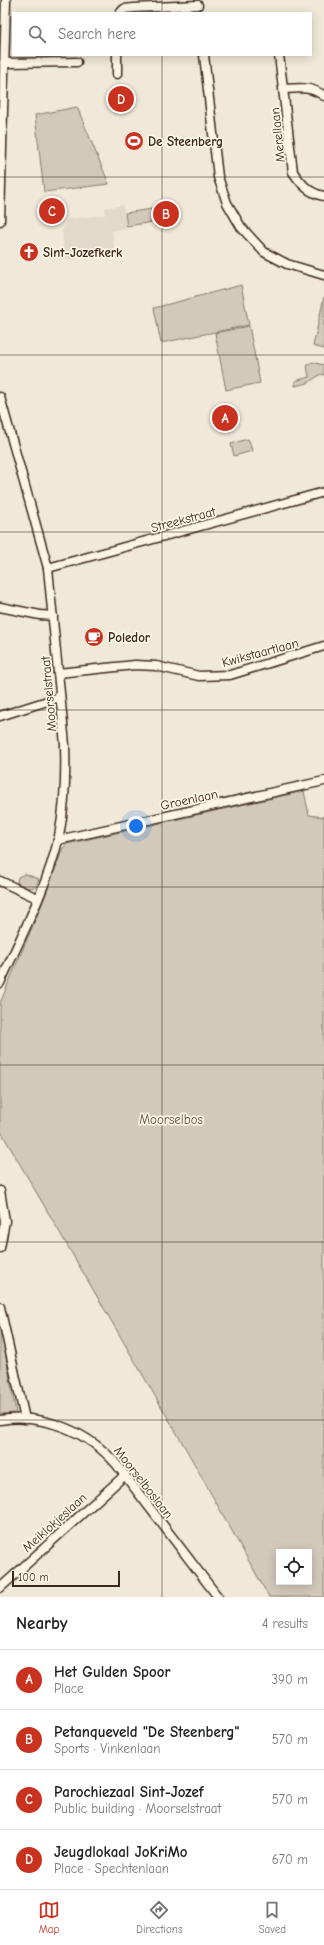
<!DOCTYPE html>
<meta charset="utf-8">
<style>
body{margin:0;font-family:"Comic Neue",sans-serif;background:#f2f2f2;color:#202124}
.controls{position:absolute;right:12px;bottom:12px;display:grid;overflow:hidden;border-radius:0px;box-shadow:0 2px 10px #0003}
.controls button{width:36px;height:36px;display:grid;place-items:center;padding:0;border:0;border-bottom:1px solid #e0e0e0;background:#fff;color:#202124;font:20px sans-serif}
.scale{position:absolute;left:12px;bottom:10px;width:108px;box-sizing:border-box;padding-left:4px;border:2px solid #3b2a1e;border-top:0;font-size:11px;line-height:14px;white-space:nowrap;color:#3b2a1e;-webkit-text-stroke:3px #fcf5e5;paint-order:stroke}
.you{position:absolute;left:136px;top:826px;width:14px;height:14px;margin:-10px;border:3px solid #fff;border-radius:50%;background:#1a73e8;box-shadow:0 0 0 6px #1a73e833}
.badge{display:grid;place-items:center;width:26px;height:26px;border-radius:50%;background:#c8321e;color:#fff;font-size:13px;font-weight:700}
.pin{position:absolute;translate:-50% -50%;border:2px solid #fff;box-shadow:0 1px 4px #0006}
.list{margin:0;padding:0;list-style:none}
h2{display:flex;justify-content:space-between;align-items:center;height:52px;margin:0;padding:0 16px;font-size:17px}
h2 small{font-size:13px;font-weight:400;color:#757577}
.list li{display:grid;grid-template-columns:26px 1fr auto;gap:12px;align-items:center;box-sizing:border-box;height:60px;padding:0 16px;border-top:1px solid #e0e0e0}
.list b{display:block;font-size:15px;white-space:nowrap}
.list p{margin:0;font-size:13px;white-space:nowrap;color:#757577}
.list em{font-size:13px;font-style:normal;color:#757577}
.icon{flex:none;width:22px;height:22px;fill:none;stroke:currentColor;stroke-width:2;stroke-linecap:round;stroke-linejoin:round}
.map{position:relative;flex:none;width:324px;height:1597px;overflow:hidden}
.search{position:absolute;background:#fff;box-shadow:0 2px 10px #0003;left:12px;right:12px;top:12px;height:44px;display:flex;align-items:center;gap:10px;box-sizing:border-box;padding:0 14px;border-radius:0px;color:#757577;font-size:15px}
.sheet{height:292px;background:#fff}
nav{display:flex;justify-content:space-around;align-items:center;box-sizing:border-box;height:56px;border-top:1px solid #e0e0e0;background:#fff;font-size:11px;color:#757577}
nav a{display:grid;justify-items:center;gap:2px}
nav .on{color:#c8321e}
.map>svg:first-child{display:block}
.built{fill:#e1d9c9}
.green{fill:#d2c9ba;stroke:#867a6c;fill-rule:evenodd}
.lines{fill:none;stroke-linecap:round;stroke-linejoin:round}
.minor-casing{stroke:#3b2a1e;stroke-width:11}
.minor{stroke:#fcf5e5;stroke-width:8}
.grid{fill:none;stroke:#3b2a1e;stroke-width:1;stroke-opacity:0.55}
.labels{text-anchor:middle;stroke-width:3.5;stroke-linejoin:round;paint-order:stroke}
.street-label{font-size:13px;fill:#3b2a1e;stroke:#fcf5e5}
.poi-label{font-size:13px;font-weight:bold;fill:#3b2a1e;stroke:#fcf5e5;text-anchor:start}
.park-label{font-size:13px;fill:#615245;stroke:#fcf5e5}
</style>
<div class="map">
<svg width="324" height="1597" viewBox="0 0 324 1597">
<rect width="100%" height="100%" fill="#f0e9d9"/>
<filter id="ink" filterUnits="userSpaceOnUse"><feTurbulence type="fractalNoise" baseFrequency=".025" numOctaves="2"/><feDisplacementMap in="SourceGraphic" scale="8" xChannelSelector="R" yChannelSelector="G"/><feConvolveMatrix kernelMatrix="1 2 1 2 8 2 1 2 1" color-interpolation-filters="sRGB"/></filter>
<g filter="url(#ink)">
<polygon class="built" points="122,205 125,213 127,229 112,231 115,254 64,260 62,230 67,219 105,215 105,208"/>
<g class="green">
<polygon points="77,107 109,184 44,192 35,115"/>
<polygon points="172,206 174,219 159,221 157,208"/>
<polygon points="152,209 153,222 127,226 125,213"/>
<polygon points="241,285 249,325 161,343 154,308"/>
<polygon points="324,297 324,349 313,346"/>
<polygon points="249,326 260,383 226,390 215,333"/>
<polygon points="312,362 324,365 324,375 321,374 308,383 295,386 295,381 309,377 307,366"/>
<polygon points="247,439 249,440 252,451 234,456 231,444"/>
<path d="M304,791L309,815L324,817V1597H269L186,1449L0,1130V1003L44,899L63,848L67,844ZM279,1552H309V1582H279Z"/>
<polygon points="25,874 39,879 36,887 28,888 17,883 18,877"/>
<polygon points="0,1323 16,1413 0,1414"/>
</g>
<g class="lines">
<defs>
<g id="minor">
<polyline points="120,13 124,9 134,8 198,5"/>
<polyline points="117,55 117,74"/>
<polyline points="204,55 218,177 227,203 241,227 264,252 287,264 324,275"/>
<path d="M279,55L293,172C302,185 309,193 324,196"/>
<polyline points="4,63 77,62"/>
<path d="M284,89C299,88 311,86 324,96"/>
<polyline points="0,221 6,0"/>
<path d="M0,397L48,568L65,745C66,775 65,806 59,836C49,883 20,939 0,983"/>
<polyline points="48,568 324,492"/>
<polyline points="0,607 40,615 53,616"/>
<polyline points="58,673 135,665 156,666 199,676 230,675 324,646"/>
<polyline points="0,716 60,697"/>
<polyline points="58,840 324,781"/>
<polyline points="0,881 37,898"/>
<polyline points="0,1191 5,1221 0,1248"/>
<polyline points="0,1307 25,1419"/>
<path d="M0,1420C44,1413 89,1432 117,1465L218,1597"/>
<polyline points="0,1588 125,1475"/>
</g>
</defs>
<use href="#minor" class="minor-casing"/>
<use href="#minor" class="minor"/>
</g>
</g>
<path class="grid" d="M162,0V13M162,55V1597M0,177H324M0,355H324M0,532H324M0,710H324M0,887H324M0,1065H324M0,1242H324M0,1420H324"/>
<defs>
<symbol id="stadium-disc" viewBox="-11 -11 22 22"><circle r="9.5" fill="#c8321e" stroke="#fcf5e5"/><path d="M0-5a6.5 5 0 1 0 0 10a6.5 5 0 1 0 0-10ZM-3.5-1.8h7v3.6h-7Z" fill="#fff"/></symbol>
<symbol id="church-disc" viewBox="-11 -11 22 22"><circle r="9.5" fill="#c8321e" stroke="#fcf5e5"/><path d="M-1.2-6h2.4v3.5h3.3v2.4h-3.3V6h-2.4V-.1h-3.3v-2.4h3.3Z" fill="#fff"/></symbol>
<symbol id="cafe-disc" viewBox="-11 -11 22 22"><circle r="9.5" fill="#c8321e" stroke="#fcf5e5"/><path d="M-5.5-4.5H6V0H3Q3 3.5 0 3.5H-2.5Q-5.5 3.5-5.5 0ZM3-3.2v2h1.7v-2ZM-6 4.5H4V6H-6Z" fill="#fff"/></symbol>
</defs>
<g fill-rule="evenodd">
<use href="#stadium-disc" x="123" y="130" width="22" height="22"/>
<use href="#church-disc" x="18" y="241" width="22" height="22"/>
<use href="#cafe-disc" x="83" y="626" width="22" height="22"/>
</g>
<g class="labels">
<g class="street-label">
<text transform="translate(277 135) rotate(-96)" y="5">Merellaan</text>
<text transform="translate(183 519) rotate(-15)" y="5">Streekstraat</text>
<text transform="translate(260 652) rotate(-15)" y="5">Kwikstaartlaan</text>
<text transform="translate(48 694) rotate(-95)" y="5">Moorselstraat</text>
<text transform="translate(189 799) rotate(-12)" y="5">Groenlaan</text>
<text transform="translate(144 1482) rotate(52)" y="5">Moorselboslaan</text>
<text transform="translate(54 1522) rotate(-42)" y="5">Meiklokjeslaan</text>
</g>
<g class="poi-label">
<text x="148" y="146">De Steenberg</text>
<text x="43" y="257">Sint-Jozefkerk</text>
<text x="108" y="642">Poledor</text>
</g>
<g class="park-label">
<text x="171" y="1124">Moorselbos</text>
</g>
</g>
</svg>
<div class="controls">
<button><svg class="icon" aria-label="locate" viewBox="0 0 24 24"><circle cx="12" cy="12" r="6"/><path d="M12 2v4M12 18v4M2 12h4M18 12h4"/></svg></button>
</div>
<div class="scale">100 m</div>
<div class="you"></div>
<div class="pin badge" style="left:225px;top:418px">A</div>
<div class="pin badge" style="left:166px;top:214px">B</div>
<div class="pin badge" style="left:52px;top:211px">C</div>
<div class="pin badge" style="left:121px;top:99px">D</div>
<div class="search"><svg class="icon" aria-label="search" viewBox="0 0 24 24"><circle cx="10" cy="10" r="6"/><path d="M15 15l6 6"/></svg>Search here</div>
</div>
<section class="sheet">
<h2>Nearby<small>4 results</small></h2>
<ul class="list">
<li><span class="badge">A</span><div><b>Het Gulden Spoor</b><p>Place</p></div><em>390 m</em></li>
<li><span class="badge">B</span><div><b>Petanqueveld &quot;De Steenberg&quot;</b><p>Sports · Vinkenlaan</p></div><em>570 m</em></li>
<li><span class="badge">C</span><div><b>Parochiezaal Sint-Jozef</b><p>Public building · Moorselstraat</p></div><em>570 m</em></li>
<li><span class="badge">D</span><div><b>Jeugdlokaal JoKriMo</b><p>Place · Spechtenlaan</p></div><em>670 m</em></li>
</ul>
</section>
<nav>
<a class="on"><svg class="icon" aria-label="map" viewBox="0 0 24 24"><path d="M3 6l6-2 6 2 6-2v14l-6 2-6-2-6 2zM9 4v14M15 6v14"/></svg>Map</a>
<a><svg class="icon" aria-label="directions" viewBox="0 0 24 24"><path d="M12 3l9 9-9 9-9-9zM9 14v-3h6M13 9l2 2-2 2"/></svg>Directions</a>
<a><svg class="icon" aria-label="saved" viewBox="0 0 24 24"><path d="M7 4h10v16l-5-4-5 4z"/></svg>Saved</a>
</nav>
